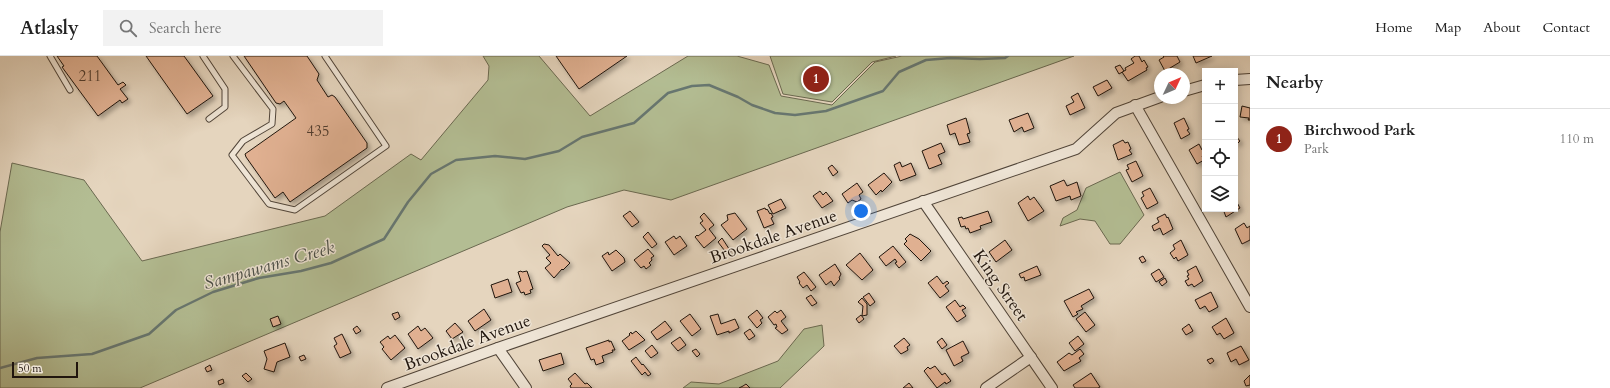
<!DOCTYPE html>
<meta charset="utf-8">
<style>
body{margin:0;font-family:Cardo,serif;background:#f2f2f2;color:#222}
.controls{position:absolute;right:12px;top:12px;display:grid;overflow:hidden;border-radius:0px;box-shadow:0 2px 10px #0003}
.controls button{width:36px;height:36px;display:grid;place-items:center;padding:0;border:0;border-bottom:1px solid #e0e0e0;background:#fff;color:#222;font:20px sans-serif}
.compass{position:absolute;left:1154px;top:12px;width:36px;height:36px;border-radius:50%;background:#fff;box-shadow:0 2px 10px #0003;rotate:46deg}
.scale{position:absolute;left:12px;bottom:10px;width:66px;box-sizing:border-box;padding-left:4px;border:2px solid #20150d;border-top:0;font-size:11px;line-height:14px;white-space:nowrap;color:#20150d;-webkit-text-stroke:3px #eee4d5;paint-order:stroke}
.you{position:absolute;left:861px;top:155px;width:14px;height:14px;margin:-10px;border:3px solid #fff;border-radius:50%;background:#1a73e8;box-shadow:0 0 0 6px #1a73e833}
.badge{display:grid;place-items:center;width:26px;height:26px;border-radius:50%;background:#8f2418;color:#fff;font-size:13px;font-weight:700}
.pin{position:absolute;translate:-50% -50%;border:2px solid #fff;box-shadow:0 1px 4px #0006}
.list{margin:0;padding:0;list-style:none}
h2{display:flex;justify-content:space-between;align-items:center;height:52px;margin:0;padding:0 16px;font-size:17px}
h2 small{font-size:13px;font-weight:400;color:#767676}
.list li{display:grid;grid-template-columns:26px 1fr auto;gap:12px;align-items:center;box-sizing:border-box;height:60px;padding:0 16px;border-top:1px solid #e0e0e0}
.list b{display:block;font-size:15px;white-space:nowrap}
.list p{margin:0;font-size:13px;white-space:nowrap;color:#767676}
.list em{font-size:13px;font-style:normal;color:#767676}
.icon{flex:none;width:22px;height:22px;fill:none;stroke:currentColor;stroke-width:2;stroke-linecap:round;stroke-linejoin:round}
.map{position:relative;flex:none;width:1250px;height:332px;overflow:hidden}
header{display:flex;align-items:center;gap:24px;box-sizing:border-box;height:56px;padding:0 20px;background:#fff;border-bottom:1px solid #e0e0e0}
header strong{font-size:19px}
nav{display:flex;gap:22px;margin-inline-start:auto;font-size:14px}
.search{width:280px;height:36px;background:#f2f2f2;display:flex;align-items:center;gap:10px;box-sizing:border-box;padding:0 14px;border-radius:0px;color:#767676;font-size:15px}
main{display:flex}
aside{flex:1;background:#fff}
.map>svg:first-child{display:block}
.green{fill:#b3bd93;stroke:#6a6950}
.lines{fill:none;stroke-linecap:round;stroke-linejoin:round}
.stream{stroke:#677771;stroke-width:2.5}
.building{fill:#e0b091;stroke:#20150d;filter:url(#shadow)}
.lane-casing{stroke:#514539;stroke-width:7}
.street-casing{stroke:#514539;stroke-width:12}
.lane{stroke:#eee4d5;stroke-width:5}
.street{stroke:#eee4d5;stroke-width:10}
.labels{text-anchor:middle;stroke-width:3;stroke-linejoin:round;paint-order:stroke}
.number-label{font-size:15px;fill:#503c2e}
.street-label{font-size:17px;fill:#20150d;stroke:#eee4d5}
.water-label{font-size:18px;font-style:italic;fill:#494e47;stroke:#eee4d5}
</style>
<header>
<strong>Atlasly</strong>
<div class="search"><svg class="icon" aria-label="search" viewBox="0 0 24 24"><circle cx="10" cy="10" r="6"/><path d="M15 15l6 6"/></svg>Search here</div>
<nav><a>Home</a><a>Map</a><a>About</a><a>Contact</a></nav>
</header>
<main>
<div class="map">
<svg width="1250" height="332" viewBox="0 0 1250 332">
<defs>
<filter id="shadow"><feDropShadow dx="3" dy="3" stdDeviation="2" flood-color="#0004"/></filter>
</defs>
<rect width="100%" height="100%" fill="#e5d5be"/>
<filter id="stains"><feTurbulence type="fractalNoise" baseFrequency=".005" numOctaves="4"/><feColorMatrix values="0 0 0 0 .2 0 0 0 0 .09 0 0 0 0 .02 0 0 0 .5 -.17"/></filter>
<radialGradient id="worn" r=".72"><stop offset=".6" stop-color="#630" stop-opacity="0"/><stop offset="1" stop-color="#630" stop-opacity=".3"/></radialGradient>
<g class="green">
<polygon points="483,0 539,0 590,60 688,0 737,0 769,9 781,40 832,49 875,6 902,0 1074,0 671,144 624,134 567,151 140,332 0,332 0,176 12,107 84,124 142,205 325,160 411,98 421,104 488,24 489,10"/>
<polygon points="770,0 896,0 872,6 832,46 783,38"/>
<polygon points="1120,116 1144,159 1120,188 1110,188 1095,165 1080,163 1060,170 1063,162 1077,154 1086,132"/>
<polygon points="822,269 824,290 780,332 683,332 691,326 719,328 778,305 804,273"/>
</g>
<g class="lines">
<polyline class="stream" points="0,312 37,302 92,298 149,278 176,254 213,236 259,222 301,215 331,207 384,183 408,146 431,118 456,104 495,100 525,103 559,95 582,81 634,67 668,37 692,30 709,29 738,41 752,49 775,57 795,59 826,55 883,35 899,16 926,4 950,2 980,3 1005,2 1008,0"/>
</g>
<g class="building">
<polygon points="57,0 97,0 118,29 123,26 126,29 120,33 128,43 122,47 120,44 98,60 62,11 64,10"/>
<polygon points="146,0 184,0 213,40 187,58"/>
<polygon points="244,0 307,0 319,18 317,24 328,41 332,39 335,41 367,87 367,92 290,146 283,136 275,142 246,101 245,98 296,62 284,45 280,48 276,47"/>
<polygon points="556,0 627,0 579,33"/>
<polygon points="1135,0 1139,0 1142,6 1144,4 1148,11 1146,12 1147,14 1128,25 1122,16 1126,14 1125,12 1134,7 1131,3"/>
<polygon points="1163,0 1177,0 1180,6 1165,15 1159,4 1164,1"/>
<polygon points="1193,0 1212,0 1196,7"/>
<polygon points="1120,9 1124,15 1119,18 1115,11"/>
<polygon points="1107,24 1112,32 1098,40 1093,31"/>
<polygon points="1078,37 1085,52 1070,59 1066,50 1074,46 1071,41"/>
<polygon points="1242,50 1250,52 1250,64 1248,64 1249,62 1240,61"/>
<polygon points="1028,57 1034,72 1024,76 1022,71 1014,76 1009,64"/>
<polygon points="966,62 970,77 967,78 970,86 959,89 955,77 950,79 947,69"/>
<polygon points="1184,62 1189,73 1187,74 1190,78 1181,83 1174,67"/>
<polygon points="1236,80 1240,85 1237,88 1235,86"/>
<polygon points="1123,84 1125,87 1128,86 1131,93 1129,94 1132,98 1118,104 1113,89"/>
<polygon points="941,87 945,96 938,99 942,108 929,113 922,95"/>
<polygon points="1199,88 1202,94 1205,92 1205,99 1202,100 1204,104 1197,108 1189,94"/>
<polygon points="1136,105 1143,120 1132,126 1126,114 1129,113 1127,109"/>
<polygon points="900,106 902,111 911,107 916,119 900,125 894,109"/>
<polygon points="832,109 838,116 833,120 828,112"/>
<polygon points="884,117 892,126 882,136 881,134 876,139 868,129"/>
<polygon points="1064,124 1067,130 1077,126 1081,140 1071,144 1070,140 1056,145 1050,130"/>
<polygon points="857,127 863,136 859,139 861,143 857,146 852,144 848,147 842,138"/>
<polygon points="1150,132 1158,147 1147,153 1141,142 1144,140 1142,136"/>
<polygon points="820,135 823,139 826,136 833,145 822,152 813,140"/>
<polygon points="1028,140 1030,144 1034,141 1044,155 1028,165 1018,147"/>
<polygon points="781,143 786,152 773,158 768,149"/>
<polygon points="1235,143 1240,152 1226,161 1223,153 1221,155 1220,153 1235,153"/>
<polygon points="765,152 766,154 767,153 770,158 771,157 773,161 771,162 774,168 764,172 757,155"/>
<polygon points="630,155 639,166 632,171 623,160"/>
<polygon points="988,155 992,166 980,170 981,173 970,177 968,172 966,173 965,170 961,171 958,162 962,161 963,163"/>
<polygon points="704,157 714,169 709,173 716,182 704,192 695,181 697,179 698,180 706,174 700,167 703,165 700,161"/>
<polygon points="735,157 747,173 733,184 721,169 728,164 727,159"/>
<polygon points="1165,158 1167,162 1168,161 1173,173 1163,179 1160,172 1154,175 1152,170 1159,166 1157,162"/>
<polygon points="1244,167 1247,172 1250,170 1250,184 1242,188 1235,173"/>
<polygon points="648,176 657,188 652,192 643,181"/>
<polygon points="910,178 919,183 931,195 921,205 904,188 907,185 905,183"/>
<polygon points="674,180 676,183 680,180 687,190 674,199 665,186"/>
<polygon points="722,182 731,196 728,199 718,186"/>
<polygon points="1005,184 1012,194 996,206 989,196"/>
<polygon points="1181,184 1188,199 1178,205 1176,201 1174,203 1170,197 1175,193 1173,189"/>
<polygon points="544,188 549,189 558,200 560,198 570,207 563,214 562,213 554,222 545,212 551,207 546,202 550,199 542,190"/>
<polygon points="893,190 906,206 899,212 895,207 897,206 895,203 886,210 879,201"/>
<polygon points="648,193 654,200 651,202 652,204 649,207 651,209 646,213 644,210 641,212 634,204"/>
<polygon points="616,194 624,202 625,206 612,215 602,200 608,196 609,199"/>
<polygon points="860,197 873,214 862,224 846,209"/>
<polygon points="1143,200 1146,205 1142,207 1139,202"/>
<polygon points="835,208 841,218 839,222 840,223 834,230 831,225 826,229 819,219"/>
<polygon points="1037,210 1041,219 1025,225 1024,221 1021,222 1019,218"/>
<polygon points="1196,210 1203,225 1194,231 1192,228 1188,230 1185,225 1189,223 1187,220 1189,219 1187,215"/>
<polygon points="1159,213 1164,221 1156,226 1151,218"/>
<polygon points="521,215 522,216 527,215 533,233 530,234 531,237 525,239 524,236 521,237 516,227 521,225 518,216"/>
<polygon points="804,216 816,231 811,235 807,229 803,232 799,227 800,226 797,221"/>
<polygon points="937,220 943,228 947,225 949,227 945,230 949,235 940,242 928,227"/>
<polygon points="1165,222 1167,226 1162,230 1159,226"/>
<polygon points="508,223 512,236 495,242 491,229"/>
<polygon points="1089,233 1094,242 1081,250 1083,253 1076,256 1078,258 1073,261 1064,245"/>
<polygon points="1211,236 1218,251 1209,256 1205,250 1200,253 1195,244"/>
<polygon points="869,237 875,246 870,250 863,241"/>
<polygon points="811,239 817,247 812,250 806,242"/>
<polygon points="862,242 867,248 867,259 862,260 863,250 858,246"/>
<polygon points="955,244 960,251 963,249 966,252 962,254 966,260 957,266 946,251"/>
<polygon points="484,253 491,264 475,275 468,265"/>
<polygon points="757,254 763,262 760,264 762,267 757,272 748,261"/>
<polygon points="781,254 786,261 781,265 788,274 782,278 775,272 777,271 776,268 774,269 768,261 775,255 777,257"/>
<polygon points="398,256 400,261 395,264 392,258"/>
<polygon points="1085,256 1095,269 1086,276 1076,263"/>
<polygon points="690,258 701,273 692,280 680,265"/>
<polygon points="718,258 721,268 735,263 739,272 729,277 729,275 717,279 710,260"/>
<polygon points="861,259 864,263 859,267 856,263"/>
<polygon points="278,260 281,268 273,271 270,263"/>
<polygon points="1226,262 1234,277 1224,283 1220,277 1217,279 1212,271"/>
<polygon points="665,265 672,274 657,284 651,276"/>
<polygon points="455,267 463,276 452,283 446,275"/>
<polygon points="1189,268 1193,275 1186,279 1182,273"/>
<polygon points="357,270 361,275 356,278 353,273"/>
<polygon points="418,270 421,275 425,272 433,282 418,293 408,278"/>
<polygon points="750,273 755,280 749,284 744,277"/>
<polygon points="636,275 645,284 629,294 622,285 630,279 629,278 631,276 632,278"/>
<polygon points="342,278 351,297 340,302 334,290 337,288 334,282"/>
<polygon points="395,279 405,292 391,304 382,293 384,291 380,286 388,280 390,283"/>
<polygon points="1078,280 1084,288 1075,295 1069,287"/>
<polygon points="680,281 686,289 678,295 671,287"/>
<polygon points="904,282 910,289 907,291 908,294 901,298 894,290"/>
<polygon points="942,282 947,289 942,293 937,286"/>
<polygon points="609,284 609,286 611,285 615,294 612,294 613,296 602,300 604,306 596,309 594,303 591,304 586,292"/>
<polygon points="963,285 969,297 961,301 963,305 954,310 946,294"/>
<polygon points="285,287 290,301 277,306 274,316 264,313 267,303 264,295"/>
<polygon points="652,289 658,297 651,302 645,295"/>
<polygon points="1241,290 1249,304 1239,309 1236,303 1231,306 1227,297"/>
<polygon points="696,293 700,298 697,301 692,295"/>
<polygon points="1080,293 1084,298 1079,302 1081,305 1064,315 1057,306 1069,297 1072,299"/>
<polygon points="561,297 564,308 543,315 539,304"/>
<polygon points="304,299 306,303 301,305 299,301"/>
<polygon points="636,301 642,309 643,308 651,318 648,320 645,316 642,319 631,305"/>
<polygon points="1212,302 1214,305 1210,308 1207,304"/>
<polygon points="210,309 212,314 207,316 205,312"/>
<polygon points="935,310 942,319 945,317 951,325 946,328 945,326 937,332 924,315 928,311 930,313"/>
<polygon points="246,317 252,323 248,326 242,320"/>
<polygon points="575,317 585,328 587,327 592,332 571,332 570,330 572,328 568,323"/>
<polygon points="1091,317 1100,331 1098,332 1075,332 1073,329"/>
<polygon points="1250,319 1250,329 1246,330 1244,325"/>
<polygon points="223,323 224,327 219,329 218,325"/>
<polygon points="909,327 913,332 903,332"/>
<polygon points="746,328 750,332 739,332 743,330"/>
</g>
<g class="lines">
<defs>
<g id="lane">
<polyline points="50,0 70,34"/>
<polyline points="203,0 225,33 225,51 209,63"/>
<polyline points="233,0 273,53 272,68 243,85 232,99 269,148 295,154 386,90 325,0"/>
</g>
<g id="street">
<polyline points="1235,24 1250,23"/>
<polyline points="1184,35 1205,29"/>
<polyline points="1135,49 1250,251"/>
<polyline points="923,145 1052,332"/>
<polyline points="498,292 526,332"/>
<polyline points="387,332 498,292 1076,93 1116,57 1160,41"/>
<polyline points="986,332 1031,301"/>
</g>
</defs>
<use href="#lane" class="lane-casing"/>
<use href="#street" class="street-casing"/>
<use href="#lane" class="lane"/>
<use href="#street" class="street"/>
</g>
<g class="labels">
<g class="number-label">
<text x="90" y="25">211</text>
<text x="318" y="80">435</text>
</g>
<g class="street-label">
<text transform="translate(773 180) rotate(-19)" y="6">Brookdale Avenue</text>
<text transform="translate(1001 229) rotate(55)" y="6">King Street</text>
<text transform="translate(467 286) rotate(-20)" y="6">Brookdale Avenue</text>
</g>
<g class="water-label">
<text transform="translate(269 209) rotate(-16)" y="6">Sampawams Creek</text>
</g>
</g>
<rect width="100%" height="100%" filter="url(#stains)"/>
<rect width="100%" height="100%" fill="url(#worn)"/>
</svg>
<div class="controls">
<button>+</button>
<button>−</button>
<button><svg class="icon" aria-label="locate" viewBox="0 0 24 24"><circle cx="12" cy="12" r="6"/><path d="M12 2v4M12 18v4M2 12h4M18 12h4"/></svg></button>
<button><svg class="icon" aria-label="layers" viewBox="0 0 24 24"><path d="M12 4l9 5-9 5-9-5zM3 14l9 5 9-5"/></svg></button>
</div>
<svg class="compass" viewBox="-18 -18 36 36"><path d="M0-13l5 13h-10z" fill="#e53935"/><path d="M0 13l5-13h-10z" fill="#767676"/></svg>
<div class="scale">50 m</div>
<div class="you"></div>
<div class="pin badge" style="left:816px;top:23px">1</div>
</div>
<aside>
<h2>Nearby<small></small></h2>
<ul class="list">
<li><span class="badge">1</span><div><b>Birchwood Park</b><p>Park</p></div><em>110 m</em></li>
</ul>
</aside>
</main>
